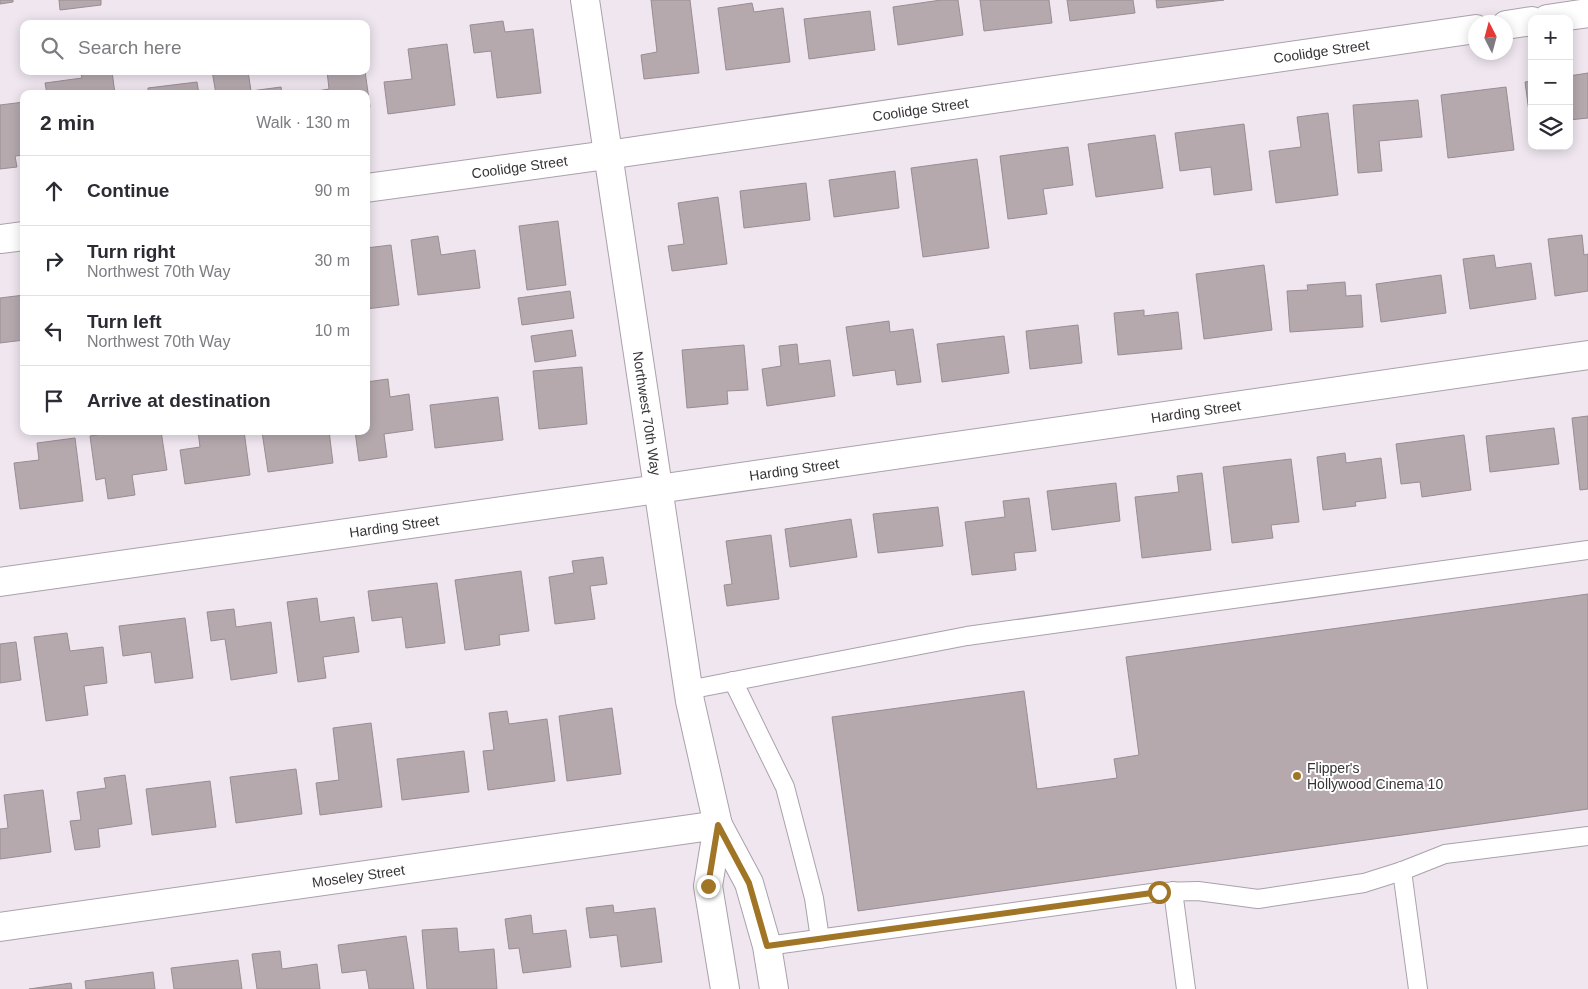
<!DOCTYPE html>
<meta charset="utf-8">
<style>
body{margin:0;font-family:Arial,sans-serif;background:#f2f2f3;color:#2b2b33}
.controls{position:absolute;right:15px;top:15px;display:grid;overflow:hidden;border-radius:10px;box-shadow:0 2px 12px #0003}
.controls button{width:45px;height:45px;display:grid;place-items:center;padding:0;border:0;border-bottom:1px solid #e1e1e2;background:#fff;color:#2b2b33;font:25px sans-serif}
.compass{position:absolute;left:1468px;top:15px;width:45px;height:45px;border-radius:50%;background:#fff;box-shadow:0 2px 12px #0003;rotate:354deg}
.stop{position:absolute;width:15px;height:15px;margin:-11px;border:4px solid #a17526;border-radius:50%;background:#fff}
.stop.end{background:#a17526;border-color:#fff;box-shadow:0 1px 5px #0008}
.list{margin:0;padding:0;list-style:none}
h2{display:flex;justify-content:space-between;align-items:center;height:65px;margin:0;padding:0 20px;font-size:21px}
h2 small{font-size:16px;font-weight:400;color:#7c7c81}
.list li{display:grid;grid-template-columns:32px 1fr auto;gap:15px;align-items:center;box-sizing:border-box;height:70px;padding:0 20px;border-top:1px solid #e1e1e2}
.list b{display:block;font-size:19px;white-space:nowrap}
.list p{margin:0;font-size:16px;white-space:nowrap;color:#7c7c81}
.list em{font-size:16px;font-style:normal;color:#7c7c81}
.icon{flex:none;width:28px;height:28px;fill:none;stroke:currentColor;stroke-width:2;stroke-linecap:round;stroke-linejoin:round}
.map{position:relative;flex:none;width:1588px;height:989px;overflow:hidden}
.search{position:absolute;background:#fff;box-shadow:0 2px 12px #0003;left:20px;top:20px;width:350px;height:55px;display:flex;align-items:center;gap:12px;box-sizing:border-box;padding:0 18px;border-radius:10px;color:#7c7c81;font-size:19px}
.panel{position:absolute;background:#fff;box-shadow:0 2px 12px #0003;left:20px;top:90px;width:350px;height:345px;border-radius:10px}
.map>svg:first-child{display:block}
.building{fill:#b5a9ae;stroke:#998d92}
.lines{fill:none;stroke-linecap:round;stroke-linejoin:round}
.lane-casing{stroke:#aaa1aa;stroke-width:20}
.street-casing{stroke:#aaa1aa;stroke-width:30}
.lane{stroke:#fff;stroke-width:18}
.street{stroke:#fff;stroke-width:28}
.route{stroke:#a17526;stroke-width:6}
.poi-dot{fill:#a17526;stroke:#fff;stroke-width:2}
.labels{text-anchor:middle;stroke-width:4;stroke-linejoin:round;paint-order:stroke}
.street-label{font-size:14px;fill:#363336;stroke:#fff}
.poi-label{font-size:14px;fill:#363336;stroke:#fff;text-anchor:start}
</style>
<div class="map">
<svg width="1588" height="989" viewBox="0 0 1588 989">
<rect width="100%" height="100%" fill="#efe6ef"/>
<g class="building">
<polygon points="0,0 13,0 13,2 0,4"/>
<polygon points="59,0 101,0 101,5 60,10"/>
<polygon points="651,0 690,0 699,73 644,79 641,55 657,52"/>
<polygon points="941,0 958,0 963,35 898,45 893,7"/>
<polygon points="980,0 1049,0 1052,23 984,31"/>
<polygon points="1067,0 1133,0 1135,13 1070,21"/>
<polygon points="1156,0 1224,0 1157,8"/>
<polygon points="752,3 754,12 783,8 790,62 726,70 718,8"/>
<polygon points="870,11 875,50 809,59 804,19"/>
<polygon points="503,21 505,32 533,29 541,93 497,98 491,51 474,53 470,25"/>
<polygon points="447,44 455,105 388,114 384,82 412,79 408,49"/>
<polygon points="101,71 112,71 115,94 47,94 45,83 82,78 81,74"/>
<polygon points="212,71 248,71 251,91 281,87 282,94 216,94"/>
<polygon points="327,71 365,71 370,107 366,107 366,94 300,94 329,89"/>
<polygon points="1588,73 1588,118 1569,120 1569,76"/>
<polygon points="1532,81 1532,134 1525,82"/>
<polygon points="197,82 199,94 148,94 148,88"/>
<polygon points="1506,87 1514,150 1448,158 1441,95"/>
<polygon points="1418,100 1422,137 1379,141 1382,171 1358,173 1353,105"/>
<polygon points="24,102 24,155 15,156 17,167 0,169 0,105"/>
<polygon points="1328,113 1338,195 1276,203 1269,151 1301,147 1297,117"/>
<polygon points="1244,124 1252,190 1214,195 1211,167 1180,171 1175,133"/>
<polygon points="1155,135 1163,188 1096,197 1088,144"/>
<polygon points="1533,146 1558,146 1534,149"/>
<polygon points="1068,147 1073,185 1043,189 1047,214 1008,219 1000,156"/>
<polygon points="977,159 989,248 923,257 911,168"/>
<polygon points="895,171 899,208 834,217 829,180"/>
<polygon points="806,183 810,220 744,228 740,191"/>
<polygon points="718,197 727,264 672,271 668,246 684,244 678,203"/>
<polygon points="558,221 566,285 527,290 519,226"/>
<polygon points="1582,235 1584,255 1588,254 1588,291 1555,296 1548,239"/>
<polygon points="438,236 441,255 475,250 480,288 418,295 411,240"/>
<polygon points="391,245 399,305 366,309 366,248"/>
<polygon points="1494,255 1496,268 1531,263 1536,299 1470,309 1463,259"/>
<polygon points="1264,265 1272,330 1204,339 1196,274"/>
<polygon points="1441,275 1446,313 1381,322 1376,284"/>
<polygon points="1345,282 1346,296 1361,295 1363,327 1290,332 1287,291 1308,290 1307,285"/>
<polygon points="570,291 574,318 522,325 518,298"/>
<polygon points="24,295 24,340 0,343 0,298"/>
<polygon points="1144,310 1144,316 1178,312 1182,349 1118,355 1114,313"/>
<polygon points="889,321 890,332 913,329 921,382 897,385 895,370 853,376 846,327"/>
<polygon points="1078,325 1082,363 1030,369 1026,331"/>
<polygon points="572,330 576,356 535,362 531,336"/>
<polygon points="1004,336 1009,373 942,382 937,344"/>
<polygon points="797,344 799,364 830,360 835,396 767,406 762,369 781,366 779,346"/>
<polygon points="744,345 748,390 727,391 728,404 687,408 682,350"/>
<polygon points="582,367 587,424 539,429 533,371"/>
<polygon points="388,379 390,397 409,394 413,430 384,434 387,457 359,461 355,431 366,431 366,382"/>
<polygon points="498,397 503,440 435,448 430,405"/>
<polygon points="1588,416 1588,489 1580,490 1572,418"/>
<polygon points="1554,428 1559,464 1490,472 1486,436"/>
<polygon points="123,431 161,431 167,470 132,475 135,495 108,499 105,478 96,480 90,436"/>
<polygon points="198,431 244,431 250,475 185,484 180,450 200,447"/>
<polygon points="329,431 333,463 268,472 262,432"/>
<polygon points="1464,435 1471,490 1422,497 1420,482 1401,484 1396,444"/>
<polygon points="75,438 83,501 20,509 14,463 39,460 37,443"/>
<polygon points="1345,453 1346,463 1381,458 1386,498 1355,502 1356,506 1323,510 1317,457"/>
<polygon points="1291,459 1299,522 1271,525 1273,538 1232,543 1223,467"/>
<polygon points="1202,473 1211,550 1142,558 1135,497 1179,492 1177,476"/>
<polygon points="1116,483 1120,521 1052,530 1047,491"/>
<polygon points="1029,498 1036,551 1014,553 1016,570 972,575 965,522 1005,517 1003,501"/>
<polygon points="938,507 943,546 878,553 873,514"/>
<polygon points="851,519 857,557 790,567 785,529"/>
<polygon points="771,535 779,599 727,606 724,585 732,584 726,541"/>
<polygon points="603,557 607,584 590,586 595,619 555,624 549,577 574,573 572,561"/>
<polygon points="521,571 529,631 499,635 500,645 465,650 455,580"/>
<polygon points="437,583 445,643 406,648 402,617 372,621 368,591"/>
<polygon points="1588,594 1588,809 858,911 832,717 1024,691 1037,789 1117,778 1114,759 1139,755 1126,657"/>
<polygon points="317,598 320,622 354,617 359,652 323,657 326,678 298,682 287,602"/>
<polygon points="234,609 236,627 271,622 277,673 231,680 225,639 211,641 207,612"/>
<polygon points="185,618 193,678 155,683 151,652 123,656 119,626"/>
<polygon points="67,633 70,651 103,647 107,683 84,686 88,715 46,721 34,637"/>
<polygon points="16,642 21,680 0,683 0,644"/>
<polygon points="612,708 621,774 567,781 559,716"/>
<polygon points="507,711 509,724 547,719 555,781 488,790 483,751 494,750 489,713"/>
<polygon points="371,723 382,807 320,815 316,783 339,780 333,728"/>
<polygon points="464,751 469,792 402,800 397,759"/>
<polygon points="296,769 302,814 236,823 230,777"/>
<polygon points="125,775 132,824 98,829 100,847 75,850 70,821 81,820 77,792 106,788 104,778"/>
<polygon points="210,781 216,827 152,835 146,789"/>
<polygon points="43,790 51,852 0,859 0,829 8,828 4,795"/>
<polygon points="613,905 614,913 655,908 662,962 621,967 617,935 590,938 586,908"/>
<polygon points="531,915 533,934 566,930 571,967 523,973 519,948 509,949 505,919"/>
<polygon points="457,928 459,952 494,949 497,989 427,989 422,930"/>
<polygon points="406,936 414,989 369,989 366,970 342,973 338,945"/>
<polygon points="280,951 282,969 317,964 320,989 257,989 252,954"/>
<polygon points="238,960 242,989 174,989 171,968"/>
<polygon points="153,972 155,989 86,989 85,981"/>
<polygon points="71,983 72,989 29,989"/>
</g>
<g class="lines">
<defs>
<g id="lane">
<polyline points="733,681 785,787 814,898 820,939"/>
<polyline points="688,690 967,636 1588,550"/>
<polyline points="1402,871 1418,989"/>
<polyline points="1173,891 1186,989"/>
<polyline points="767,946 1159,892 1198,891 1258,899 1364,883 1402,871 1445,854 1588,836"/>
</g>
<g id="street">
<path id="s1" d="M585,0L690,701L718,825L749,883L767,946L774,989"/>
<polyline points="1547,19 1588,13"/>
<polyline points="1506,25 1532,21"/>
<path id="s2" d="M366,188L607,155L1476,29"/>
<polyline points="0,239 24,236"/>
<path id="s3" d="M0,582L658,489L1588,355"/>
<polyline points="718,825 708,886 725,989"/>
<path id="s4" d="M0,927L718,825"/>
</g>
</defs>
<use href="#lane" class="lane-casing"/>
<use href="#street" class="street-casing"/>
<use href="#lane" class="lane"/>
<use href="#street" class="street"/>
</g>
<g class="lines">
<polyline class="route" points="708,886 718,825 749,883 767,946 1159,892"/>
</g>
<circle class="poi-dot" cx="1297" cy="776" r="5"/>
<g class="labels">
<g class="street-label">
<text dy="5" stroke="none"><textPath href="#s2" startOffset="965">Coolidge Street</textPath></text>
<text dy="5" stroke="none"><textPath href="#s2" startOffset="560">Coolidge Street</textPath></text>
<text dy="5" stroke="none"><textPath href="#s2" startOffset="155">Coolidge Street</textPath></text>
<text dy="5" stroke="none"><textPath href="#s3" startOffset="1208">Harding Street</textPath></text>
<text dy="5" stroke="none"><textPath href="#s1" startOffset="418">Northwest 70th Way</textPath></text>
<text dy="5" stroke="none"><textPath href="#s3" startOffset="802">Harding Street</textPath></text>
<text dy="5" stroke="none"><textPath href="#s3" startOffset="398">Harding Street</textPath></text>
<text dy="5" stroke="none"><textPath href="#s4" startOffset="362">Moseley Street</textPath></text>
</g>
<g class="poi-label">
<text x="1307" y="773">Flipper's<tspan x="1307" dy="16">Hollywood Cinema 10</tspan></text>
</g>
</g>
</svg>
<div class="controls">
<button>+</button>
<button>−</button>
<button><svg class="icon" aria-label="layers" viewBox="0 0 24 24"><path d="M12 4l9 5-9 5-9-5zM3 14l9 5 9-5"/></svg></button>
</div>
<svg class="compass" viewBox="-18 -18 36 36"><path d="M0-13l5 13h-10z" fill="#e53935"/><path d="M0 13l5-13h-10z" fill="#7c7c81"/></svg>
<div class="stop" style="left:1159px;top:892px"></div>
<div class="stop end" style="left:708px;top:886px"></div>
<div class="search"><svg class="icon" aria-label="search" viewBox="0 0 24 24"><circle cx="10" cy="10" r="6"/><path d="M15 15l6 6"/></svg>Search here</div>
<section class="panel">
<h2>2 min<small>Walk · 130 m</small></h2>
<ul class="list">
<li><svg class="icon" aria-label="ahead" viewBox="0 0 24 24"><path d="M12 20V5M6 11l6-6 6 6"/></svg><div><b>Continue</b></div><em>90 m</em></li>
<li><svg class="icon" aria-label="right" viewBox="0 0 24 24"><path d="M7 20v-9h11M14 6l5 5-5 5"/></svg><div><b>Turn right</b><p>Northwest 70th Way</p></div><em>30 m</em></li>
<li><svg class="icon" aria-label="left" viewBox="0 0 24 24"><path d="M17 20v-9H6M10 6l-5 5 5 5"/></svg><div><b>Turn left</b><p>Northwest 70th Way</p></div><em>10 m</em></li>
<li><svg class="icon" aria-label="arrive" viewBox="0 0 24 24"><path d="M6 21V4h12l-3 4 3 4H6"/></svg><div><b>Arrive at destination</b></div></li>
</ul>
</section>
</div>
